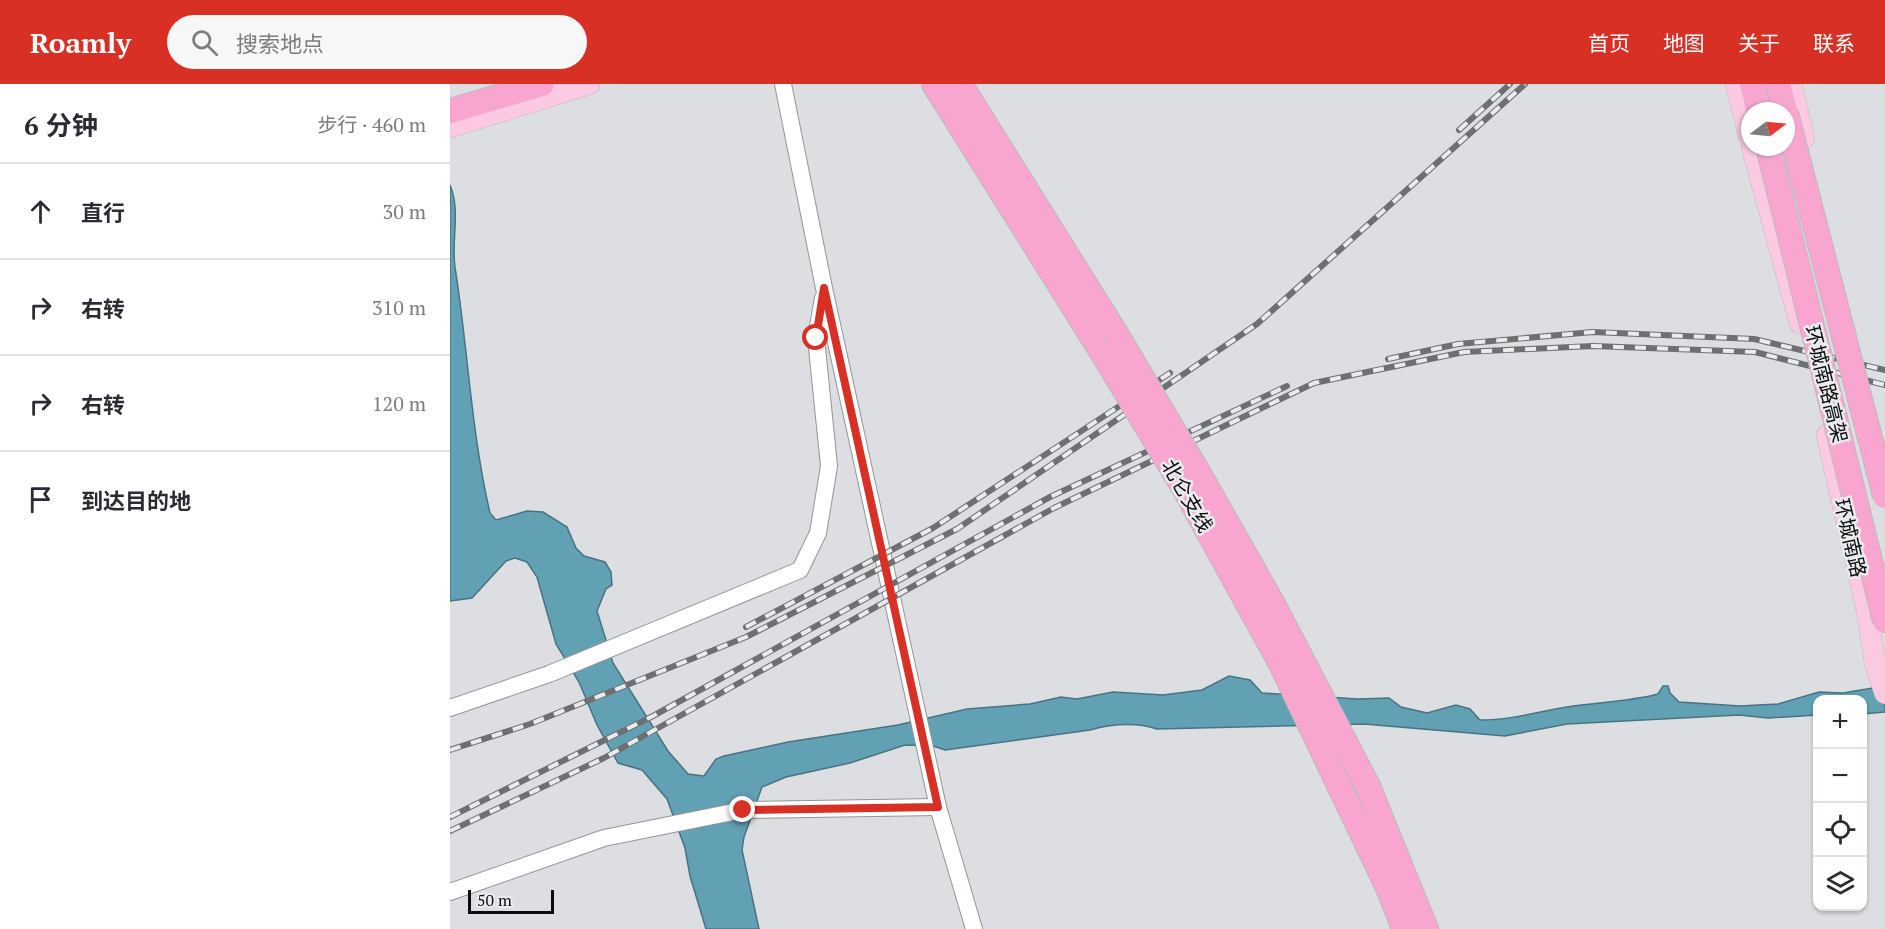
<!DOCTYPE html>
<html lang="zh">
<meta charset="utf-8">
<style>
body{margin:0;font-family:"PT Serif","Noto Sans SC",serif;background:#f7f7f7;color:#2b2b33}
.controls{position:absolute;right:18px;bottom:18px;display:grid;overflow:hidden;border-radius:12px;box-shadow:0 2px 4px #0004}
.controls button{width:54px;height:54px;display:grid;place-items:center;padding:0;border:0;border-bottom:2px solid #e1e1e2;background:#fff;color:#2b2b33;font:30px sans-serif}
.compass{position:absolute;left:1291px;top:18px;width:54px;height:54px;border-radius:50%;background:#fff;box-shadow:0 2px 4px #0004;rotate:74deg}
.scale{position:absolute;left:18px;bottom:15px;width:86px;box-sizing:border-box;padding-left:6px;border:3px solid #0b0b0c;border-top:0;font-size:16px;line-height:21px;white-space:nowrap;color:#0b0b0c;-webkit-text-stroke:4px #eaebee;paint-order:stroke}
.stop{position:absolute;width:18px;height:18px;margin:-14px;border:4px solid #d93025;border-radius:50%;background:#fff}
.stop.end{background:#d93025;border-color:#fff;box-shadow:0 2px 6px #0008}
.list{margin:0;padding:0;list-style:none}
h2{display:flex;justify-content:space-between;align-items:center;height:78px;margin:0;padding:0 24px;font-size:26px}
h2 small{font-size:20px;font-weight:400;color:#7c7c81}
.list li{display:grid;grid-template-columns:39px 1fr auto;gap:18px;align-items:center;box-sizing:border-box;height:96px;padding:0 24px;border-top:2px solid #e1e1e2}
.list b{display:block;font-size:22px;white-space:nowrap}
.list em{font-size:20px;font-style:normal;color:#7c7c81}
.icon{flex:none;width:33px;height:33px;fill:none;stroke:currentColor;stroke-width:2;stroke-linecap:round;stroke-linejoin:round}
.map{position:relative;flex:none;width:1435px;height:845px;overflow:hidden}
header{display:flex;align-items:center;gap:36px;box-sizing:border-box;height:84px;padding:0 30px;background:#d93025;color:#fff}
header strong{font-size:28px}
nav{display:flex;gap:33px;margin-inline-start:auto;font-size:21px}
.search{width:420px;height:54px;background:#f7f7f7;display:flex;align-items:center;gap:15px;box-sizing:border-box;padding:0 21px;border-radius:33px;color:#7c7c81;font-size:22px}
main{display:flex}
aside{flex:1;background:#fff}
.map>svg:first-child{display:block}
.water{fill:#62a0b4;stroke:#487382;stroke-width:1.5}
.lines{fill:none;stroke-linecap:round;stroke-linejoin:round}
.minor-casing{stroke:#949597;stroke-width:18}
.major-casing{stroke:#bbb;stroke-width:22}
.highway-casing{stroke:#bbb;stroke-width:26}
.minor{stroke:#fff;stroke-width:16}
.major{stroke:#fbcae2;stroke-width:21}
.highway{stroke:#f8a6cf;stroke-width:24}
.rail-casing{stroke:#6e6f71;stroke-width:6}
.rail{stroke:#eaebee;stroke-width:4;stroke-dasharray:11;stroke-linecap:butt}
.highway-bridge-casing{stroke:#bbb;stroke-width:26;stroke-linecap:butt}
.highway-bridge{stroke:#f8a6cf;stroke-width:24}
.route{stroke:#d93025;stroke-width:8}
.labels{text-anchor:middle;stroke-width:5;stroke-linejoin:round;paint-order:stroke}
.street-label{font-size:20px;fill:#0b0b0c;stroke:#eaebee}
</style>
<header>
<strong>Roamly</strong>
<div class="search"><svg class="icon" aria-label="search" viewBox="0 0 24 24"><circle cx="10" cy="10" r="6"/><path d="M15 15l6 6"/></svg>搜索地点</div>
<nav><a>首页</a><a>地图</a><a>关于</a><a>联系</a></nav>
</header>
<main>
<aside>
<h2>6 分钟<small>步行 · 460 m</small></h2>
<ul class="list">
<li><svg class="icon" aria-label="ahead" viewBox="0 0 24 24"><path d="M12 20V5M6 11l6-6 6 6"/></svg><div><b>直行</b></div><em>30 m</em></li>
<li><svg class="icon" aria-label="right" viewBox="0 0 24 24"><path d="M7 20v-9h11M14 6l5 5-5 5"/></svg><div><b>右转</b></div><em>310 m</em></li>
<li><svg class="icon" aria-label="right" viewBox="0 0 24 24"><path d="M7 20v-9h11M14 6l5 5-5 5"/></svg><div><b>右转</b></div><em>120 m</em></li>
<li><svg class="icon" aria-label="arrive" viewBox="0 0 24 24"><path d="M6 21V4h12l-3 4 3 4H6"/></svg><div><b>到达目的地</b></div></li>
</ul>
</aside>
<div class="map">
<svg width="1435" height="845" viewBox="0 0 1435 845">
<rect width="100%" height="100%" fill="#dddee1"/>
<path class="water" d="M0,101C11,127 1,156 5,183C18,265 21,348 40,429L46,436L77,427L93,428L117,443L126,464L134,472L155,478L161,488L162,501L156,505L147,527L163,579L218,667L238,690L254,692L266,675L274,672L338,658L448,641L517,625L580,620L611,613L627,615L663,608L713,611L752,606L779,592L800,596L812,609L908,615L939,614L951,623L977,629L1006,621L1020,625L1030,636C1060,636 1088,628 1117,623C1147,618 1178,618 1208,610L1213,602H1218L1220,609L1229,618L1290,622L1328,620L1369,608L1393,609L1435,602V628L1413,630L1412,616H1368L1367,631L1318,634L1289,631L1117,640L1055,652L914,640L707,645C685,638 662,640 640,646L495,666L483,662L455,661L400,679L336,693L312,703L294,753L292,766L309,845H256L240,792L235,764L217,715L192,686L168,679L147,641L129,598L106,560L87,493L77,478L65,474L56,477L22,514L0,517Z"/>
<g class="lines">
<defs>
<g id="minor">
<polyline points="333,0 374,204 488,723 524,845"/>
<polyline points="0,624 99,590 350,486 368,449 379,382 366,254 373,214"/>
<polyline points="0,808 154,754 293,726 488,723"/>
</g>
<g id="major">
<polyline points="1286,0 1300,54"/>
<polyline points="1341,0 1354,54"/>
<polyline points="0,43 139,0"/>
<polyline points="1302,63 1350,239"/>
<polyline points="1377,351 1417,527 1425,578 1435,609"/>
</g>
<g id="highway">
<polyline points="484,0 653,270"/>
<polyline points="510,0 665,248"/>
<polyline points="1302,0 1309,27"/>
<polyline points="1328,0 1335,27"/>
<polyline points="0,27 92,0"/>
<polyline points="751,393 824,522 918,702 976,845"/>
<polyline points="734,404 831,580 939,806 954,845"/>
</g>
</defs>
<use href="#minor" class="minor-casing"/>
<use href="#major" class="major-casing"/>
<use href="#highway" class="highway-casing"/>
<use href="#minor" class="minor"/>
<use href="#major" class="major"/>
<use href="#highway" class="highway"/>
<defs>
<g id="rail">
<polyline points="1009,46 1060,0"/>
<polyline points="938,275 1008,260 1143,248 1304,255 1435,286"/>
<polyline points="296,543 483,444 720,289"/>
<polyline points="0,666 80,640 296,553 507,445 807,240 1075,0"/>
<polyline points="0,733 203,632 600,413 837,302"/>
<polyline points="0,747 154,674 604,424 864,299 1014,268 1143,262 1305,268 1435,301"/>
</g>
</defs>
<use href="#rail" class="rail-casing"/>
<use href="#rail" class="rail"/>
<defs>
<g id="highway-bridge">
<polyline points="1336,29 1435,412"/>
<polyline points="1318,63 1435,537"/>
<polyline points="665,248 751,393"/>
<polyline points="653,270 734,404"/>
</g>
</defs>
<use href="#highway-bridge" class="highway-bridge-casing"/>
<use href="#highway-bridge" class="highway-bridge"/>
</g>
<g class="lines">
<polyline class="route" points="293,726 488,723 374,204 366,254"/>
</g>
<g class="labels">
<g class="street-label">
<text transform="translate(1376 300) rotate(76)" y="7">环城南路高架</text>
<text transform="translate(737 412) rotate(60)" y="7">北仑支线</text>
<text transform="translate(1400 454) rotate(77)" y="7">环城南路</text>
</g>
</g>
</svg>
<div class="controls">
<button>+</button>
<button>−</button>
<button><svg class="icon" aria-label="locate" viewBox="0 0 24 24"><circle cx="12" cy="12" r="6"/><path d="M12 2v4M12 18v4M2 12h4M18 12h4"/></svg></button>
<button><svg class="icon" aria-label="layers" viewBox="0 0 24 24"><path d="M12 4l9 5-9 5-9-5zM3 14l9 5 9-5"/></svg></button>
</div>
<svg class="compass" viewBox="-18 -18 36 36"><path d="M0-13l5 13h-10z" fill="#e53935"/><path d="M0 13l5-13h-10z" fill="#7c7c81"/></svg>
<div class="scale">50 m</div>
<div class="stop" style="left:366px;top:254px"></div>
<div class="stop end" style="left:293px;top:726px"></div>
</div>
</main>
